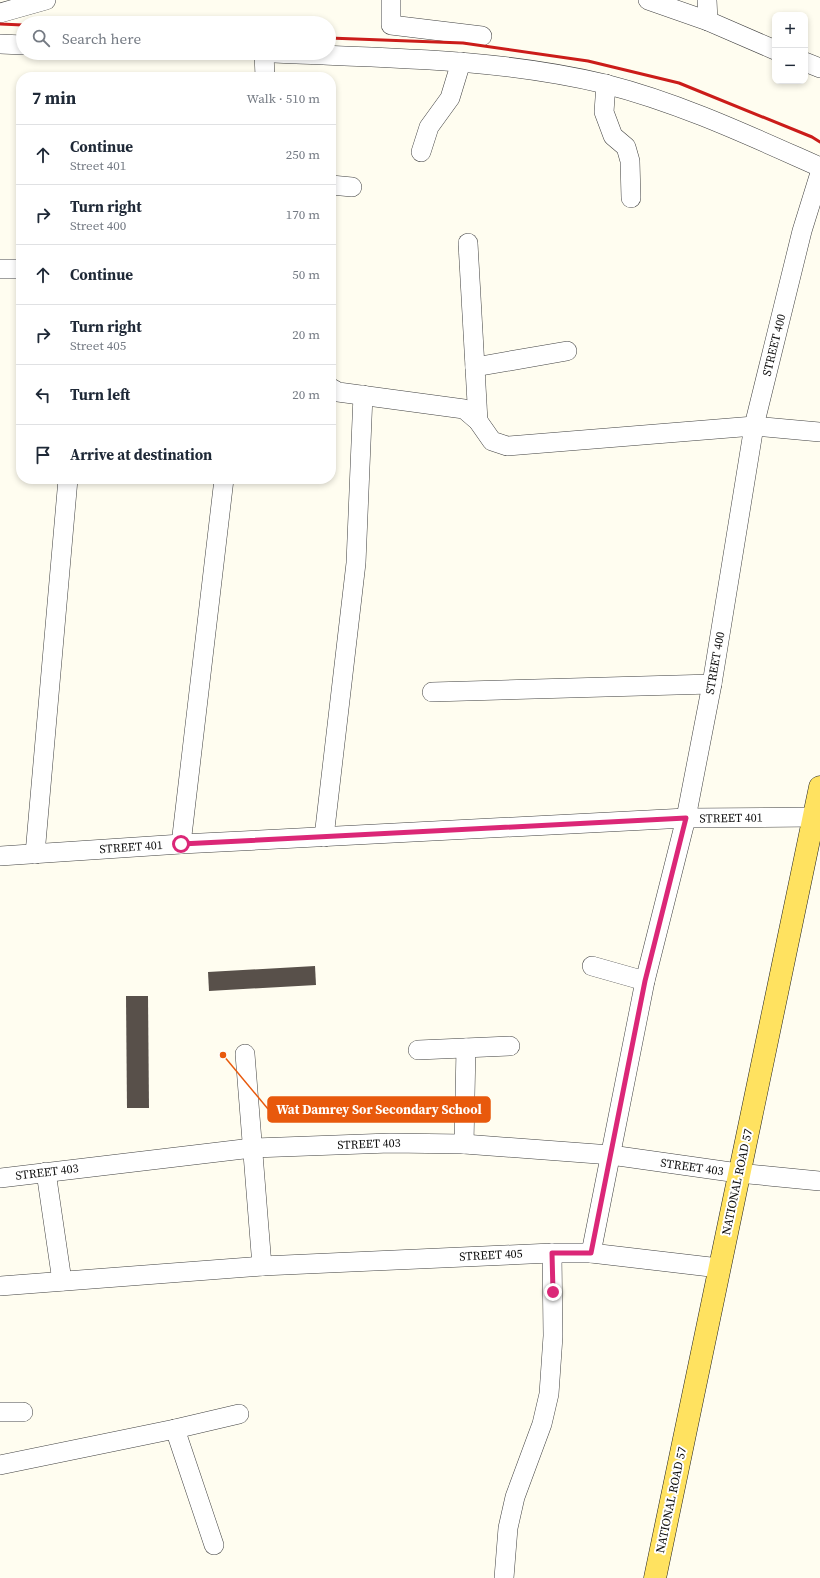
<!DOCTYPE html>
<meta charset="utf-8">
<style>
body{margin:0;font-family:"Source Serif 4",serif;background:#f6f6f7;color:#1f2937}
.controls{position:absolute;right:12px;top:12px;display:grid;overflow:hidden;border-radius:8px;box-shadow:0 2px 6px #0003}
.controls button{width:36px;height:36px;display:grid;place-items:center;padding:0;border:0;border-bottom:1px solid #e0e1e3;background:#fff;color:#1f2937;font:20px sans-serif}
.stop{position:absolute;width:12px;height:12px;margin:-9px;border:3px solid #db2777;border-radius:50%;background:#fff}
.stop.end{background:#db2777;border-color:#fff;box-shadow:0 1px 4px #0008}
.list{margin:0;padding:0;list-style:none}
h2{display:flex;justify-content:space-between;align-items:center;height:52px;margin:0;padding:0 16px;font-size:17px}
h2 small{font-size:13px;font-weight:400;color:#747a83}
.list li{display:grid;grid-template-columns:26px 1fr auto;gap:12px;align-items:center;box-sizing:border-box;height:60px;padding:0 16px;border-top:1px solid #e0e1e3}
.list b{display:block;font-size:15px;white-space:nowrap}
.list p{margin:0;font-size:13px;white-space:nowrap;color:#747a83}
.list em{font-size:13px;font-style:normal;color:#747a83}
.icon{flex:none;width:22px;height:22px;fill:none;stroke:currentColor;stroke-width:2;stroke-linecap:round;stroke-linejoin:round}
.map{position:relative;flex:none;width:820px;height:1578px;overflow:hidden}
.search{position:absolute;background:#fff;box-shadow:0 2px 6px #0003;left:16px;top:16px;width:320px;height:44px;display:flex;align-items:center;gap:10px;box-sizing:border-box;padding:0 14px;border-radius:22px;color:#747a83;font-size:15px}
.panel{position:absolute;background:#fff;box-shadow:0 2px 6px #0003;left:16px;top:72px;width:320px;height:412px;border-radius:16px}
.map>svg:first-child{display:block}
.building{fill:#58504a}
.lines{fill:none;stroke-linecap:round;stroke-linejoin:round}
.minor-casing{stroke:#414141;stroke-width:20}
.major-casing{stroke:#1f1f1f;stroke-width:23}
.minor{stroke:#fff;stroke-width:19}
.major{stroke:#ffe260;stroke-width:22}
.rail{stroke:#cb1c19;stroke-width:3}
.route{stroke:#db2777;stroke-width:5}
.labels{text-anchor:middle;stroke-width:4;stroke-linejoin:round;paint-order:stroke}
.street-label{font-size:12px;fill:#0e0e0e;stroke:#fff}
.leader{fill:none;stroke:#e8590c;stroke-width:1.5}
.callout-dot{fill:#e8590c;stroke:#fff;stroke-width:1.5}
.callout{fill:#e8590c;stroke:#e8590c;stroke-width:1.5}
.callout-label{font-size:13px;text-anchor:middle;font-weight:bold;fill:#fff}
</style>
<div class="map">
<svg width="820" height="1578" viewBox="0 0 820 1578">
<rect width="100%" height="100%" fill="#fffdf0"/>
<g class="building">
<polygon points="315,966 316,985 209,991 208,972"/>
<polygon points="126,996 148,996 149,1108 127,1108"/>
</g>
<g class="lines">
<defs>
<g id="minor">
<polyline points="391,0 391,25 482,36"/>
<polyline points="648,0 708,21 775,50"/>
<polyline points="707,0 708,21"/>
<polyline points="0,13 46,0"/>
<polyline points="0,44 23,45"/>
<polyline points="264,53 265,77"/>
<path d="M274,53C385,58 497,58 605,84C680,103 750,136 820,167"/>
<polyline points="805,62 820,68"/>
<polyline points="606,84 604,112 613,136 626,147 630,161 631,198"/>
<polyline points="421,152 429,127 450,98 461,62"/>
<polyline points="331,185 352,187"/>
<polyline points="468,243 478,421"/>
<polyline points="0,269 21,269"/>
<polyline points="475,367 567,351"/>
<polyline points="331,388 338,392 464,409 478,421 492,441 507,446 754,426 820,432"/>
<polyline points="432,692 712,684"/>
<polyline points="324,837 356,563 363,395"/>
<polyline points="181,844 224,479"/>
<polyline points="35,854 68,479"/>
<polyline points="0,856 181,844 686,818 814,817"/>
<polyline points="592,966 645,981"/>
<polyline points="418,1050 510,1046"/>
<polyline points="245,1054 262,1266"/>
<polyline points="464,1144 466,1048"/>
<polyline points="46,1172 62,1281"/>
<polyline points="0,1178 252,1148 390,1143 464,1144 611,1155 738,1173 820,1181"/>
<polyline points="591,1253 645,981 686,818 712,684 754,426 802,231 820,173"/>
<polyline points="0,1286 262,1266 552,1253 591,1253 719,1268"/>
<polyline points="0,1412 23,1412"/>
<polyline points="175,1429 214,1545"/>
<polyline points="0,1465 175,1429 239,1414"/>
<polyline points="504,1578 508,1528 515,1497 542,1424 549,1394 553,1336 552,1253"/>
</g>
<polyline id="major" points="655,1578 820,787"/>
</defs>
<use href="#minor" class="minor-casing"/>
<use href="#major" class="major-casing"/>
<use href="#minor" class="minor"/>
<use href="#major" class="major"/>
<g class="rail">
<polyline points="0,24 23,25"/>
<polyline points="329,38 463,43 588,61 679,83 812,137 820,142"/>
</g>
</g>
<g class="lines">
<polyline class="route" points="181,844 686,818 645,981 591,1253 552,1253 553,1292"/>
</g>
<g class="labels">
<g class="street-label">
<text transform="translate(774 345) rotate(-76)" y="4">STREET 400</text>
<text transform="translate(715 663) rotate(-80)" y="4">STREET 400</text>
<text transform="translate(731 818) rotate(-1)" y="4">STREET 401</text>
<text transform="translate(131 847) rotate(-4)" y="4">STREET 401</text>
<text transform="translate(369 1144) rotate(-2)" y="4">STREET 403</text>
<text transform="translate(692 1167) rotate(8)" y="4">STREET 403</text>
<text transform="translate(47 1172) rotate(-7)" y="4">STREET 403</text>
<text transform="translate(737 1182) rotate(-78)" y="4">NATIONAL ROAD 57</text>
<text transform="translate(491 1255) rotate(-3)" y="4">STREET 405</text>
<text transform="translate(671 1500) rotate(-78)" y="4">NATIONAL ROAD 57</text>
</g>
</g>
<path class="leader" d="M223 1055L268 1109"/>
<circle class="callout-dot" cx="223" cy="1055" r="4"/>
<rect class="callout" x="268" y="1097" width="222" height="25" rx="4"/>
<g class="callout-label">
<text x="379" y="1114">Wat Damrey Sor Secondary School</text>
</g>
</svg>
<div class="controls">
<button>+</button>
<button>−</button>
</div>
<div class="stop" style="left:181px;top:844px"></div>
<div class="stop end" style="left:553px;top:1292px"></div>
<div class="search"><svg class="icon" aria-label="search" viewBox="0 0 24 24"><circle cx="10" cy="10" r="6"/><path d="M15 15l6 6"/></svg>Search here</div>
<section class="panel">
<h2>7 min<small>Walk · 510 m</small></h2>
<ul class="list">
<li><svg class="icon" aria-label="ahead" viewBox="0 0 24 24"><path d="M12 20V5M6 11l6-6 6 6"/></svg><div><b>Continue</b><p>Street 401</p></div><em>250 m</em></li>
<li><svg class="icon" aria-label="right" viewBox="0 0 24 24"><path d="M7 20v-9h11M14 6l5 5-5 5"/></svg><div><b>Turn right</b><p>Street 400</p></div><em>170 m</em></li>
<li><svg class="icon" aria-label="ahead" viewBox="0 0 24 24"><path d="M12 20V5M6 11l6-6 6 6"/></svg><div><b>Continue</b></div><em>50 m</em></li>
<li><svg class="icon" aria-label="right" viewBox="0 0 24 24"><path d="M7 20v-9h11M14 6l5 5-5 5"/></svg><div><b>Turn right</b><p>Street 405</p></div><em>20 m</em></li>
<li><svg class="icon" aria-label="left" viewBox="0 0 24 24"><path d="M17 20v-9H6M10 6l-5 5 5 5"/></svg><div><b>Turn left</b></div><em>20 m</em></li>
<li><svg class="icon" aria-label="arrive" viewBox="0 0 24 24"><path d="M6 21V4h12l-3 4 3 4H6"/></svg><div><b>Arrive at destination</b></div></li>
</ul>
</section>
</div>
